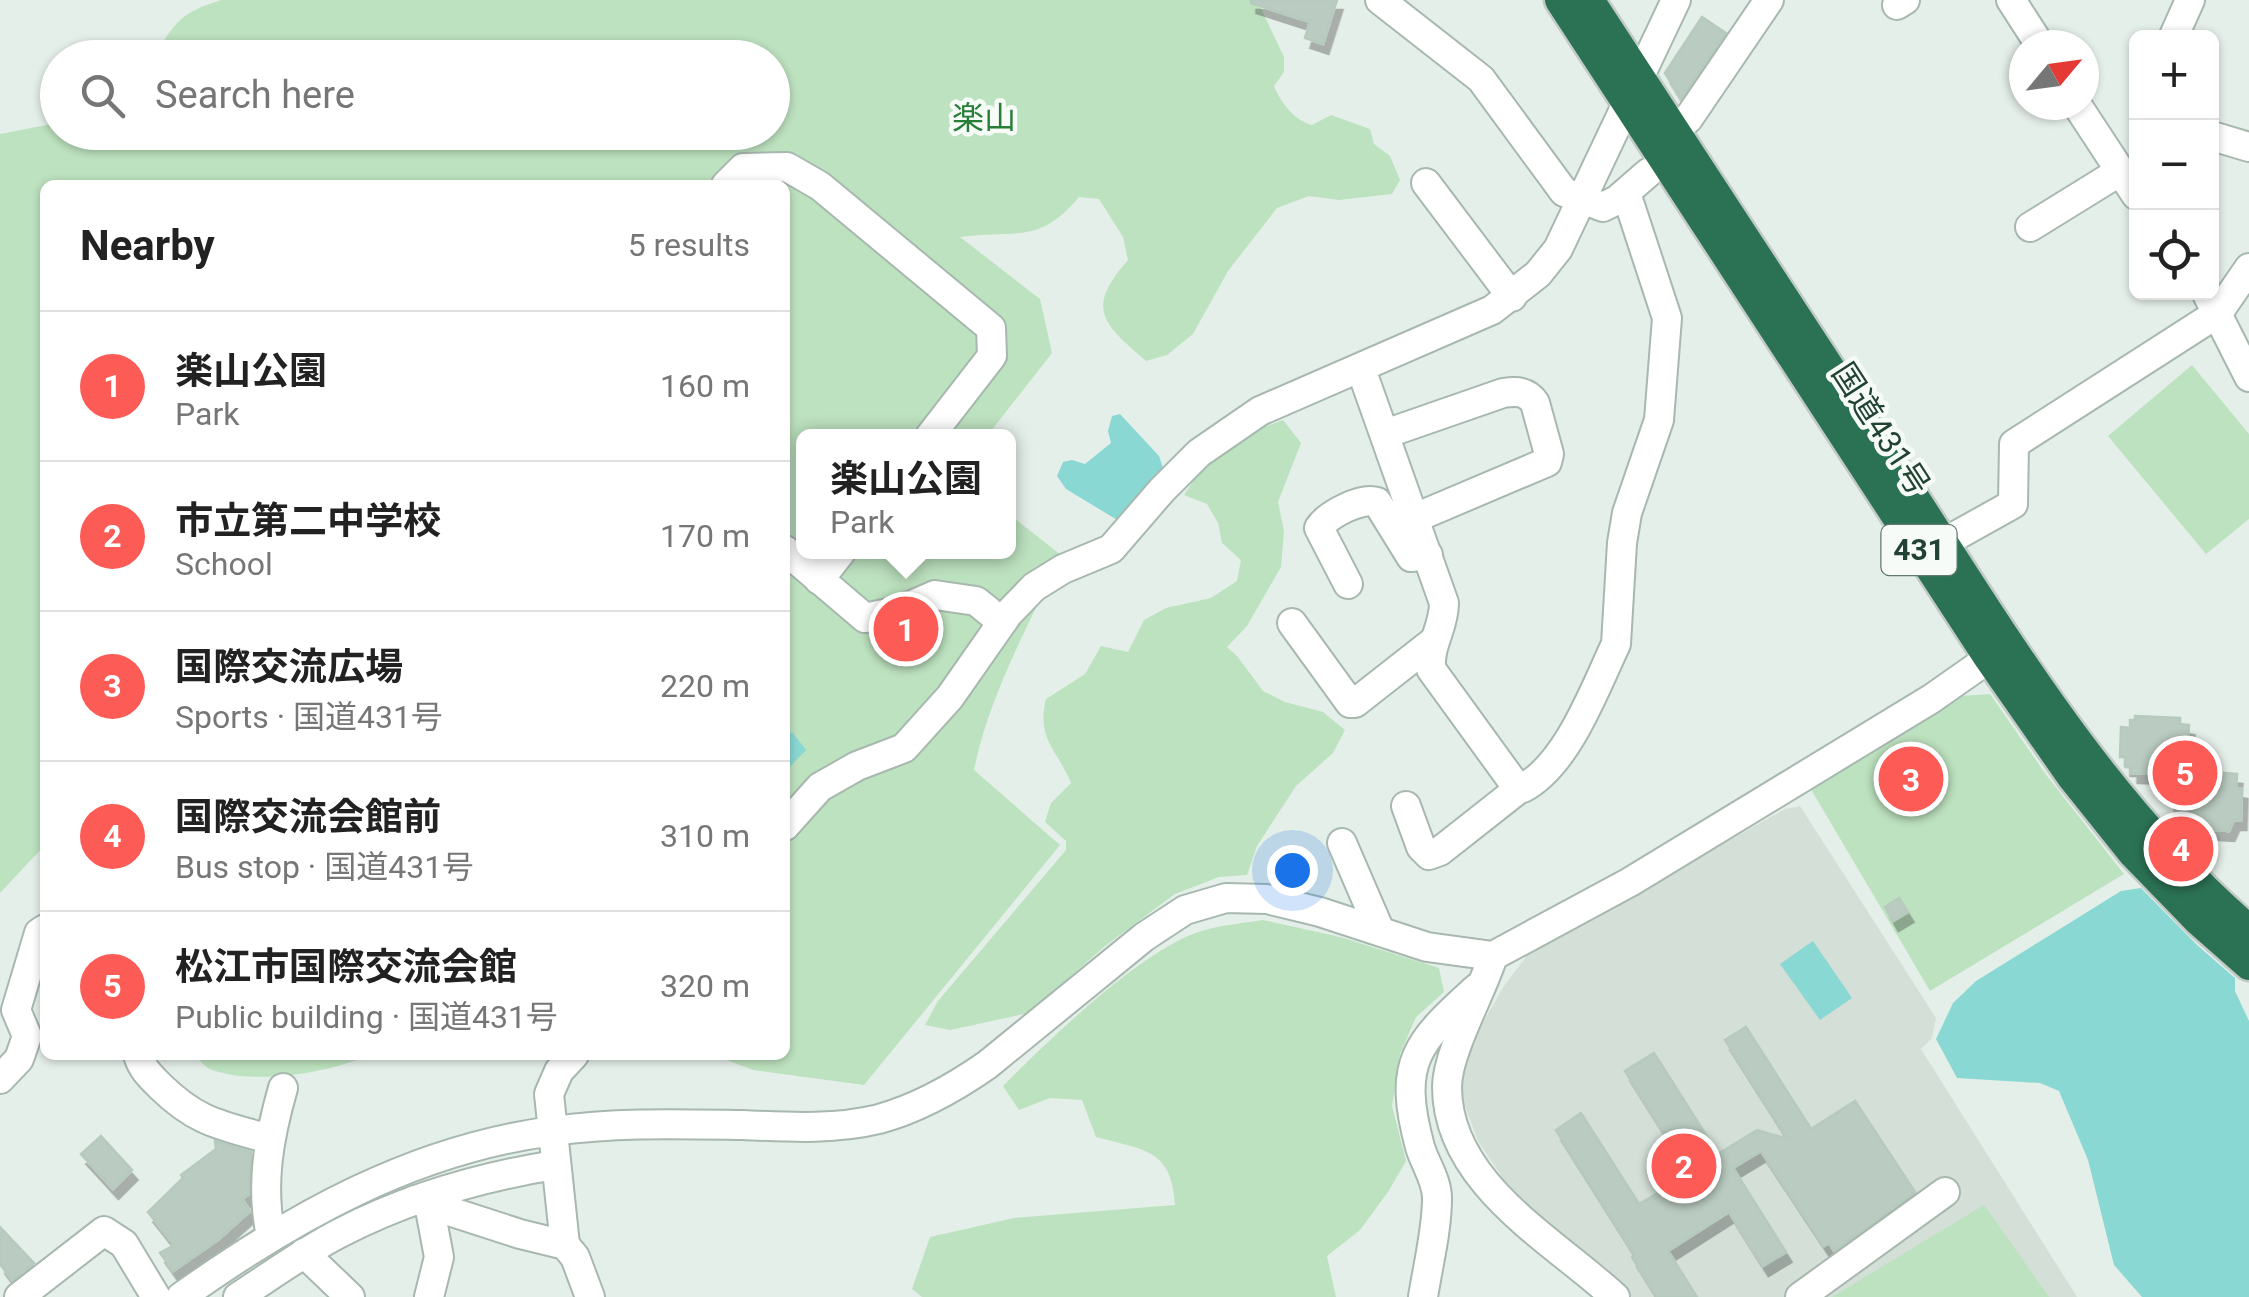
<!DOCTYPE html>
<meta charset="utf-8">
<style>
body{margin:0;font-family:Roboto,"Noto Sans JP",sans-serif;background:#f6f6f6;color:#222}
.controls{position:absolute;right:30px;top:30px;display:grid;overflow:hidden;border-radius:15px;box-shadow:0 2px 8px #0004}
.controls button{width:90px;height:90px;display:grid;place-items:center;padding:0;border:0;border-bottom:2px solid #e0e0e0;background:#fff;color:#222;font:50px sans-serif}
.compass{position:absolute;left:2009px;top:30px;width:90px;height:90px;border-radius:50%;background:#fff;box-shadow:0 2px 8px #0004;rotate:61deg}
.you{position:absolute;left:1292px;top:870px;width:35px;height:35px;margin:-25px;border:8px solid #fff;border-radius:50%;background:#1a73e8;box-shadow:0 0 0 15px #1a73e833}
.badge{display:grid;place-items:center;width:65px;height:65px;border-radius:50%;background:#fc5b56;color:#fff;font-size:32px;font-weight:700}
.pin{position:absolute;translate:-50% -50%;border:5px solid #fff;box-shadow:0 2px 10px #0006}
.popup{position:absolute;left:796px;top:429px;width:220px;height:130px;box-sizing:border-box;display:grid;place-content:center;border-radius:15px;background:#fff;filter:drop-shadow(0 2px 8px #0005);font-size:32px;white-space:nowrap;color:#767676}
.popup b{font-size:38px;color:#222}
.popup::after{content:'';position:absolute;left:50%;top:100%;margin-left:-20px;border:20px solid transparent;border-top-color:#fff}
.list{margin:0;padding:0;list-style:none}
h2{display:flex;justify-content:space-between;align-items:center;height:130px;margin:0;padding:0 40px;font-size:42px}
h2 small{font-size:32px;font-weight:400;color:#767676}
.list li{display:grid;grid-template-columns:65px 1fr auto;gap:30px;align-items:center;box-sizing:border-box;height:150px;padding:0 40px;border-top:2px solid #e0e0e0}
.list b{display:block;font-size:38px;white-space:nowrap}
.list p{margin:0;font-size:32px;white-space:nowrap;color:#767676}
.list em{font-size:32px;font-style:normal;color:#767676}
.icon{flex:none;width:55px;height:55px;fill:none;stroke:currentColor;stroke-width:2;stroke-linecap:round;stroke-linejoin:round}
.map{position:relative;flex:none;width:2249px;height:1297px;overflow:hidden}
.search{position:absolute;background:#fff;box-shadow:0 2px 8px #0004;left:40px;top:40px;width:750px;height:110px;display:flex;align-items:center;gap:25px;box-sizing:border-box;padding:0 35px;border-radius:55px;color:#767676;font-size:38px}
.panel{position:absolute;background:#fff;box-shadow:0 2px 8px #0004;left:40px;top:180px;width:750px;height:880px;border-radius:15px}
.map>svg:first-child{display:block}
.built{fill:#d3dfd7}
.green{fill:#bde2bf}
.water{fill:#8ad8d3}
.building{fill:#bacbc1;stroke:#b7cabe;stroke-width:2.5;filter:url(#shadow)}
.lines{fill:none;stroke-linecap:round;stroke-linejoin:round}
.minor-casing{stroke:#a7b8af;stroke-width:32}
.highway-casing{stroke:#c1cac6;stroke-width:35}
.minor{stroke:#fff;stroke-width:28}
.highway{stroke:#2b7254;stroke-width:30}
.labels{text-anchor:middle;stroke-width:9;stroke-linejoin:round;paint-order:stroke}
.shield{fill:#f6fbf8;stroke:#627a6e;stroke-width:2.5}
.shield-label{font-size:30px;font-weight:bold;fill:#224333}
.park-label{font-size:32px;fill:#287e37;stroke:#f6fbf8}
.street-label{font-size:32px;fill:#224333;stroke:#f6fbf8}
</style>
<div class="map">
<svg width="2249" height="1297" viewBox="0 0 2249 1297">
<defs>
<filter id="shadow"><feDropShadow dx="5.5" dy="10" stdDeviation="0" flood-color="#0004"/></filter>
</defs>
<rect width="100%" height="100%" fill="#e5efe9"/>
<polygon class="built" points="1800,806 1936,1018 1932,1038 1921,1049 2077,1297 1632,1297 1608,1269 1537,1217 1514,1195 1478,1141 1462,1098 1464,1055 1504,986 1529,953 1785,809"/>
<g class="green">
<path d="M221,0H1257L1284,57V72L1274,86C1281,103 1294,120 1312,125L1331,115L1370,129L1374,144L1390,156L1400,180L1392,194L1339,200L1309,196L1277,208L1228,271L1193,334L1167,355L1146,361C1104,324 1084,310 1128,260L1123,237L1099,199L1079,197C1038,246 1015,229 960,237L1040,299L1052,353L987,436H804V552H1008L1009,514L1061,555C1029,625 989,695 974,770L1060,845L864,1085L753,1070L714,1055H785V185H45V845L0,893V134L57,123L58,132H772V58L154,57C175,22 180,13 221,0Z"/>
<polygon points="2192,365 2249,434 2249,519 2206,554 2108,436"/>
<path d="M1283,420L1301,443L1278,502L1284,531L1281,567L1247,626L1227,647L1237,656L1263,691L1285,702L1323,712L1345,730L1333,753L1296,786L1257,846L1247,875L1219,877L1175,894L1105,946L1029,1013L950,1030L925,1025L938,1001L1066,850V841L1045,822L1051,803L1071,783C1057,749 1036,739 1046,699L1085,674L1101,646L1128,652L1144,620L1166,608L1211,598L1237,581L1241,560L1222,543L1218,523L1207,504L1184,495C1208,456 1240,435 1283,420Z"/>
<polygon points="1990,694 2047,776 2124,874 1930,991 1809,786 1959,696"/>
<path d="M1263,920L1340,937L1439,968L1444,992L1416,1017L1400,1054L1392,1106L1406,1161L1388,1192L1360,1230L1327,1256L1336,1297H922L912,1289L930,1237L1014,1218L1175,1205C1172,1148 1143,1150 1096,1137L1082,1100L1050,1098L1019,1110L1003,1086C1049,1040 1129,962 1188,936C1211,926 1237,924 1263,920Z"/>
<path d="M195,1055H369C330,1073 254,1085 212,1070C206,1068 200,1061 195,1055Z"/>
<polygon points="1984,1205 2049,1297 1832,1297"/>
</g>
<g class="water">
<polygon points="1120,414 1159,456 1164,471 1119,521 1066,489 1057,476 1063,462 1072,460 1085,464 1111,443 1108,431 1112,416"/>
<polygon points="785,732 793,733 806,750 785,772"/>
<polygon points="2141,888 2197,945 2235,978 2235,991 2249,1021 2249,1297 2142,1297 2114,1265 2088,1160 2059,1091 2040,1083 1957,1078 1936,1039 1953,1003 1976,981 2121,891"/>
<polygon points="1813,941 1852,998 1820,1020 1780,964"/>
</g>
<g class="building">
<polygon points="1251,0 1337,0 1323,44 1305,38 1310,22 1251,3"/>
<polygon points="1702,17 1726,33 1681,99 1665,73"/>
<polygon points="2135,716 2180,718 2180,724 2189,725 2188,744 2201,745 2211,757 2210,772 2237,774 2236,788 2242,789 2241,820 2234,820 2229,831 2179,828 2180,822 2174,821 2175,785 2166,774 2132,773 2132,766 2125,766 2125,757 2120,757 2121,727 2130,728 2130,720 2135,720"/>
<polygon points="1899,898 1908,912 1893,921 1885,907"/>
<polygon points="1746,1027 1811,1129 1855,1101 1915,1192 1834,1251 1829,1243 1824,1246 1761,1151 1733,1168 1786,1252 1763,1266 1729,1212 1668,1251 1697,1297 1657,1297 1632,1257 1635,1255 1556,1130 1581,1113 1639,1204 1690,1174 1625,1071 1654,1053 1718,1154 1757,1130 1788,1139 1725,1040"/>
<polygon points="101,1136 132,1170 113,1189 81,1154"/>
<polygon points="215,1141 251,1152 249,1194 242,1199 250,1211 219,1239 173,1271 160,1253 174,1245 148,1212 183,1178 181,1175 216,1149"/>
<polygon points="0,1227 34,1263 12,1280 0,1264"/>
</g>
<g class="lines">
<defs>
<g id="minor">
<polyline points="1380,0 1481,79 1564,192 1603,207 1617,200 1648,173"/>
<polyline points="2011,0 2040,45"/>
<polyline points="1897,5 1905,0"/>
<polyline points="2173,38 2190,0"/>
<polyline points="2077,105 2136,195"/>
<polyline points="1688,119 1769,0"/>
<polyline points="2212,136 2249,147"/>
<polyline points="1426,183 1512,297"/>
<polyline points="726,185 743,168 787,167 820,186 991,328 992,356 930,436"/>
<polyline points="2030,227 2119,172"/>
<polyline points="2206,292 2249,377"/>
<path d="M1361,369L1444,603C1444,628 1429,644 1431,669L1516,786L1523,788C1568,764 1595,688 1616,644L1622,543L1627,513L1659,420L1667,318L1626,193"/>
<path d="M1385,434L1503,393C1517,391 1527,391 1535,403L1549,454L1547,462L1415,518"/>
<polyline points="1943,543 2013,504 2014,444 2218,313 2249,268"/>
<polyline points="785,550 865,618 898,611 935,595 976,601 1002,622"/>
<polyline points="819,580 841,552"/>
<path d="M1348,584L1319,528C1328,514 1362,497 1377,502L1411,557L1428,555"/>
<polyline points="1292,623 1350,703 1355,703 1434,641"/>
<polyline points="1406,806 1421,847 1429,855 1440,851 1520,788"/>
<polyline points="785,826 820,787 857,766 904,748 950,697 1008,614 1034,587 1063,569 1111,549 1162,490 1199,453 1260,411 1492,310 1538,274 1558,249 1676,0"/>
<polyline points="1342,843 1380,931"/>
<path d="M1493,956C1482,992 1447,1052 1447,1087C1447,1183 1553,1240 1615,1297"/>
<path d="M138,1055C142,1069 151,1077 161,1087C198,1123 221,1125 269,1139"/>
<polyline points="0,1079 19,1059 27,1036 16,1010 39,933 45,929"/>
<polyline points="415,1200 520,1234 565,1245 575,1257 590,1297"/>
<path d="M271,1236C260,1185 269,1137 283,1088"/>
<polyline points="565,1245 549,1094 559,1071 574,1055"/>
<polyline points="304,1253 350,1297"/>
<polyline points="19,1297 104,1231 124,1244 156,1297"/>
<path d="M181,1297C293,1217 414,1149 553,1131C616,1122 679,1124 743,1125C788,1127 834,1130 879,1119C919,1108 954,1088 987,1065L1144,937L1185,910L1226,898L1267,899L1320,912L1427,947L1493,956L1630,882L1931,699L2008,645"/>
<path d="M238,1297C272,1275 306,1250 342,1232C410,1197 480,1177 555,1165"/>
<polyline points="429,1297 439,1257 429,1204"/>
<path d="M1423,1297C1428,1265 1437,1230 1437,1198C1437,1180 1425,1164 1420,1147C1397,1062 1416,1043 1477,988"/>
<polyline points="1800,1297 1945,1192"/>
</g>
<g id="highway">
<polyline points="1560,0 1989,658 2072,777 2132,852 2199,921 2249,965"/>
<path d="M1589,0C1693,161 1799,321 1904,482C2007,641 2104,805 2249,930"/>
</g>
</defs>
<use href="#minor" class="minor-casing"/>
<use href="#highway" class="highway-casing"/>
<use href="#minor" class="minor"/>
<use href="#highway" class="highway"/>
</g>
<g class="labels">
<rect class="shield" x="1881.5" y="525" width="75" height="50" rx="8"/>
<g class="shield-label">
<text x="1919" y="560">431</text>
</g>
<g class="park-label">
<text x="984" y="129">楽山</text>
</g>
<g class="street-label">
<text transform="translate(1881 429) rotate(57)" y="11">国道431号</text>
</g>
</g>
</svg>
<div class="controls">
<button>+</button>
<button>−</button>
<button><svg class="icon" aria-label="locate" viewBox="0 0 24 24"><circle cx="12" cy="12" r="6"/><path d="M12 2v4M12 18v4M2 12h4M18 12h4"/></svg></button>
</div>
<svg class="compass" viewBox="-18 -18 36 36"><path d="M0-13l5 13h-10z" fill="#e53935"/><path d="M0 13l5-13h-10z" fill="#767676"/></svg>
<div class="you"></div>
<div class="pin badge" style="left:906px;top:629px">1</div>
<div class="popup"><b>楽山公園</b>Park</div>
<div class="pin badge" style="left:1684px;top:1166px">2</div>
<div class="pin badge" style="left:1911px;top:779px">3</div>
<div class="pin badge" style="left:2181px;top:849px">4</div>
<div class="pin badge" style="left:2185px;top:773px">5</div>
<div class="search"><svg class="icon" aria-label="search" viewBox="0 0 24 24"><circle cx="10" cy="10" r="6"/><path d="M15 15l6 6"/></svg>Search here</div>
<section class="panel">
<h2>Nearby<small>5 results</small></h2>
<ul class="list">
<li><span class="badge">1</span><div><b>楽山公園</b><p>Park</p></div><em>160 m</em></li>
<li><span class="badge">2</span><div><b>市立第二中学校</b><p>School</p></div><em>170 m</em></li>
<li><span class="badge">3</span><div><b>国際交流広場</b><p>Sports · 国道431号</p></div><em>220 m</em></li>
<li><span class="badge">4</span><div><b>国際交流会館前</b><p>Bus stop · 国道431号</p></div><em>310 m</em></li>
<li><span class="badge">5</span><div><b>松江市国際交流会館</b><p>Public building · 国道431号</p></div><em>320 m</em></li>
</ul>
</section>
</div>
